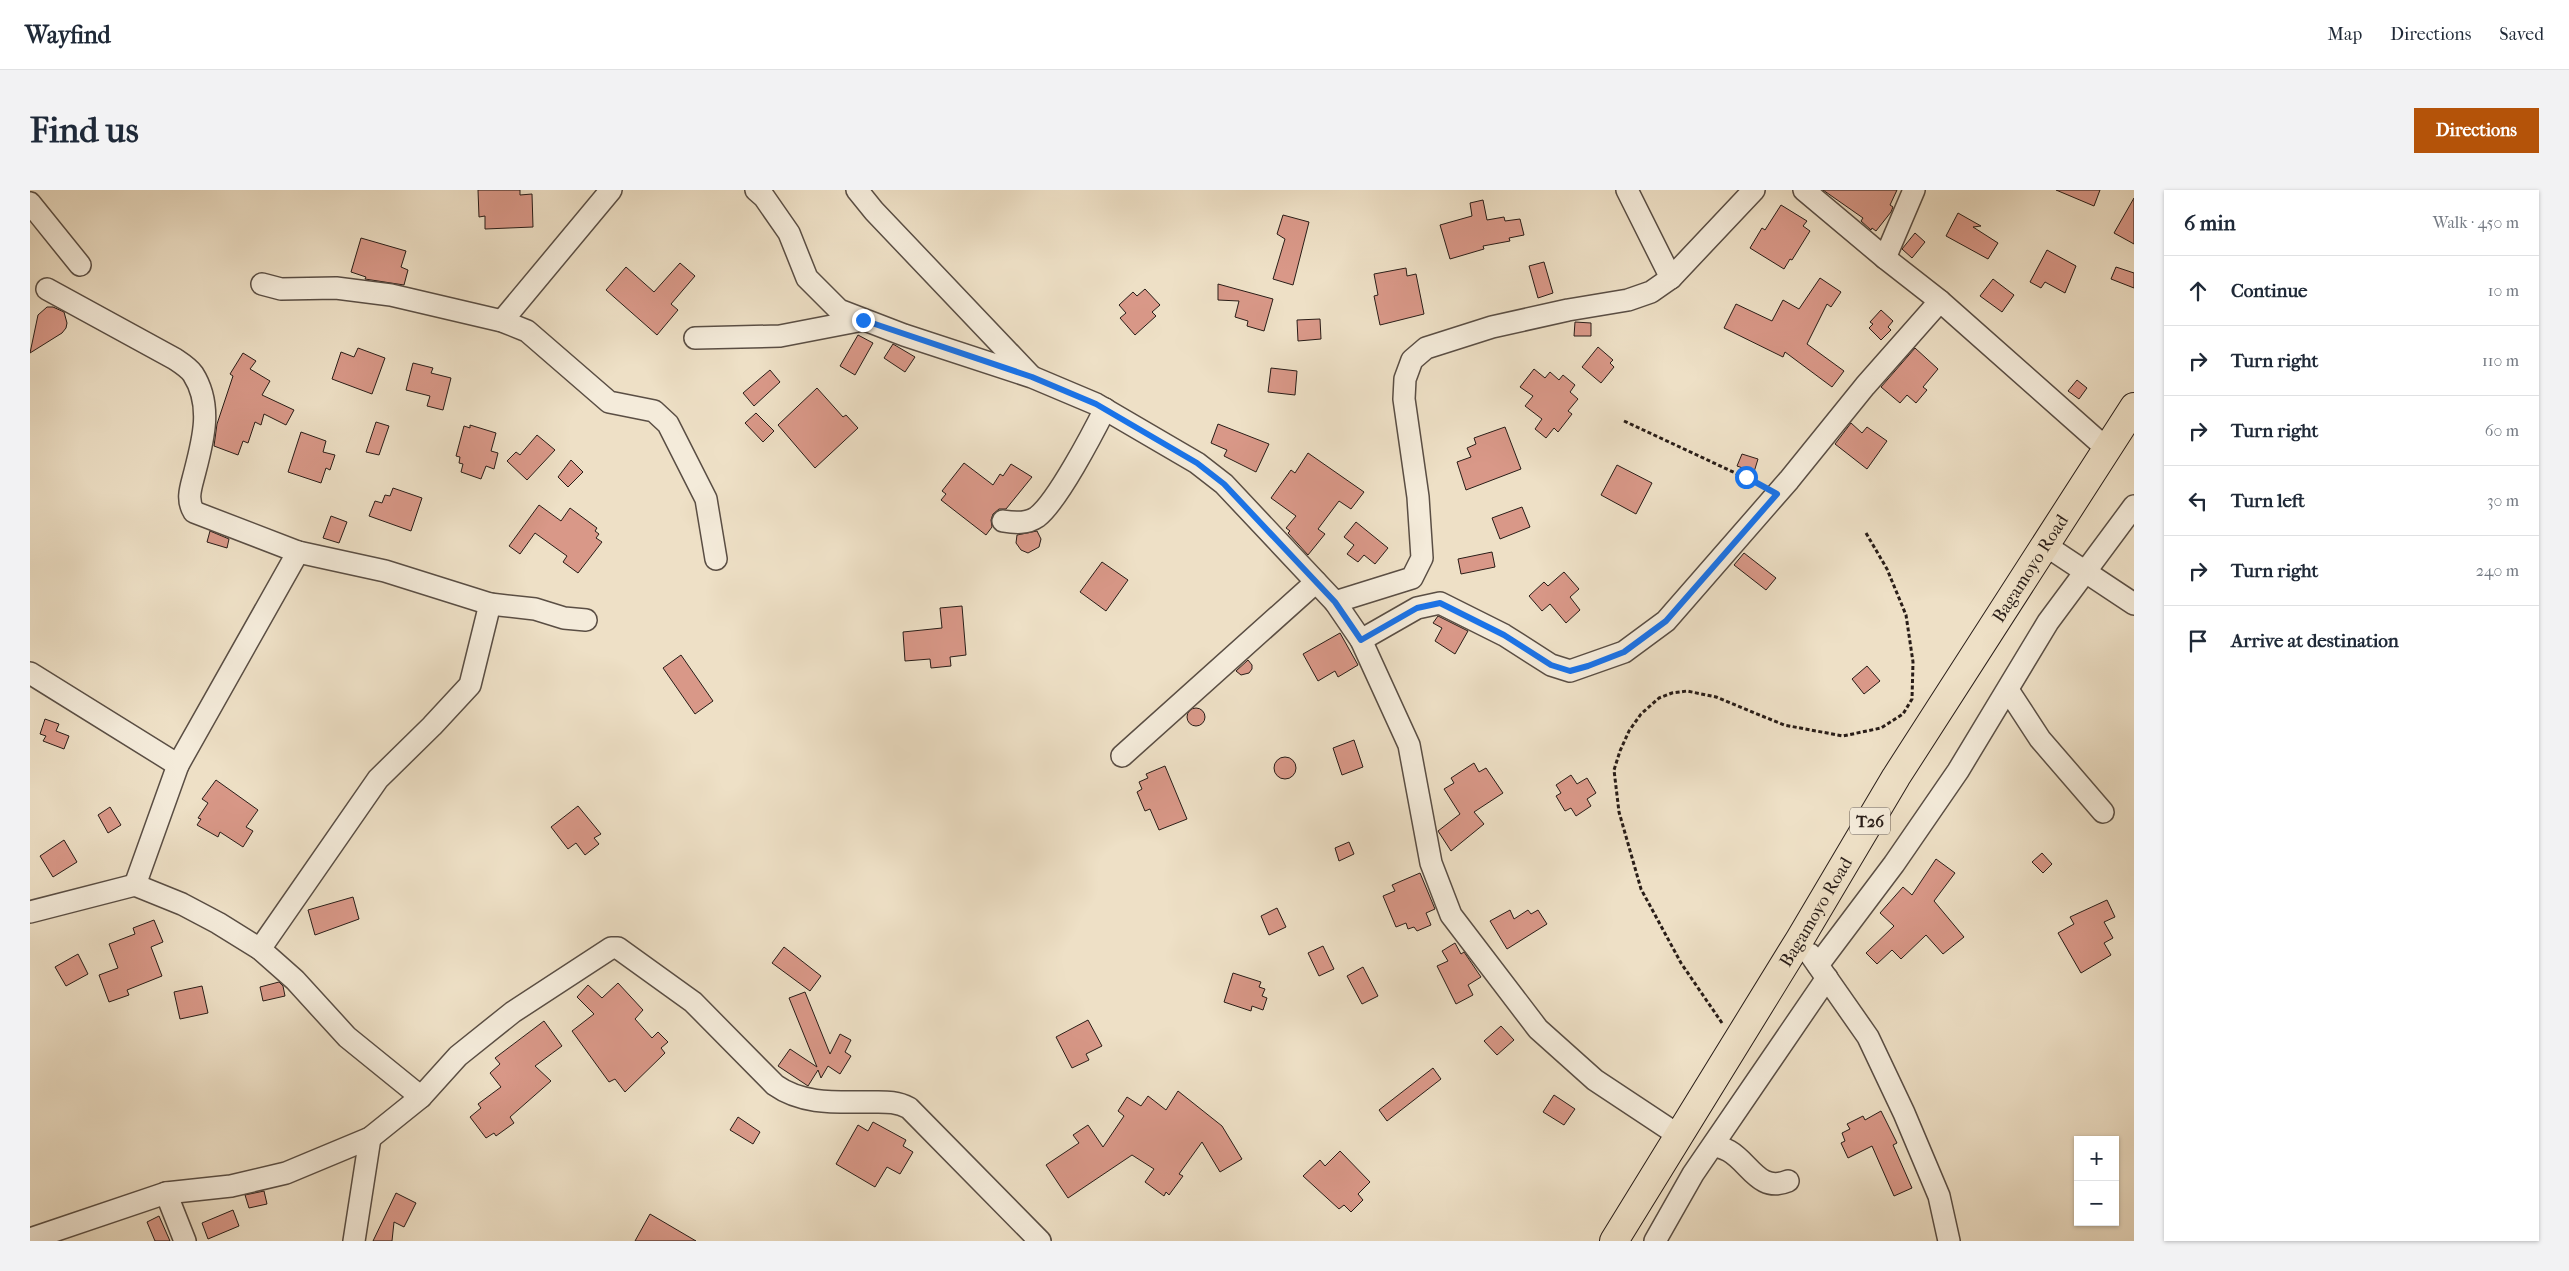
<!DOCTYPE html>
<meta charset="utf-8">
<style>
body{margin:0;font-family:"IM FELL French Canon",serif;background:#f2f2f3;color:#1f2937}
.controls{position:absolute;right:15px;bottom:15px;display:grid;overflow:hidden;border-radius:0px;box-shadow:0 1px 4px #0004}
.controls button{width:45px;height:45px;display:grid;place-items:center;padding:0;border:0;border-bottom:1px solid #e0e1e3;background:#fff;color:#1f2937;font:25px sans-serif}
.stop{position:absolute;width:15px;height:15px;margin:-11px;border:4px solid #1a73e8;border-radius:50%;background:#fff}
.stop.end{background:#1a73e8;border-color:#fff;box-shadow:0 1px 5px #0008}
.list{margin:0;padding:0;list-style:none}
h2{display:flex;justify-content:space-between;align-items:center;height:65px;margin:0;padding:0 20px;font-size:21px}
h2 small{font-size:16px;font-weight:400;color:#747a83}
.list li{display:grid;grid-template-columns:32px 1fr auto;gap:15px;align-items:center;box-sizing:border-box;height:70px;padding:0 20px;border-top:1px solid #e0e1e3}
.list b{display:block;font-size:19px;white-space:nowrap}
.list em{font-size:16px;font-style:normal;color:#747a83}
.icon{flex:none;width:28px;height:28px;fill:none;stroke:currentColor;stroke-width:2;stroke-linecap:round;stroke-linejoin:round}
.map{position:relative;flex:none;width:2104px;height:1051px;overflow:hidden;border-radius:0px}
header{display:flex;align-items:center;gap:30px;box-sizing:border-box;height:70px;padding:0 25px;background:#fff;border-bottom:1px solid #e0e1e3}
header strong{font-size:24px}
nav{display:flex;gap:28px;margin-inline-start:auto;font-size:18px}
.intro{display:flex;align-items:center;justify-content:space-between;box-sizing:border-box;height:120px;padding:0 30px}
h1{margin:0;font-size:35px}
.button{padding:12px 22px;border-radius:0px;background:#b45309;color:#fff;font-size:18px;font-weight:700}
main{display:flex;gap:30px;padding:0 30px}
aside{flex:1;background:#fff;border-radius:0px;box-shadow:0 1px 4px #0004}
.map>svg:first-child{display:block}
.building{fill:#d99888;stroke:#291d18}
.lines{fill:none;stroke-linecap:round;stroke-linejoin:round}
.minor-casing{stroke:#5a4e44;stroke-width:24}
.highway-casing{stroke:#291d18;stroke-width:30}
.path{stroke:#291d18;stroke-width:3;stroke-dasharray:4 2.5;stroke-linecap:butt}
.minor{stroke:#f4ebda;stroke-width:21}
.highway{stroke:#eee0c6;stroke-width:28}
.route{stroke:#1a73e8;stroke-width:6}
.labels{text-anchor:middle;stroke-width:5;stroke-linejoin:round;paint-order:stroke}
.shield{fill:#f4ebda;stroke:#665b52;stroke-width:1}
.shield-label{font-size:16px;font-weight:bold;fill:#291d18}
.street-label{font-size:18px;fill:#291d18;stroke:#f4ebda}
</style>
<header>
<strong>Wayfind</strong>
<nav><a>Map</a><a>Directions</a><a>Saved</a></nav>
</header>
<div class="intro"><h1>Find us</h1><a class="button">Directions</a></div>
<main>
<div class="map">
<svg width="2104" height="1051" viewBox="0 0 2104 1051">
<rect width="100%" height="100%" fill="#eee0c6"/>
<filter id="stains"><feTurbulence type="fractalNoise" baseFrequency=".004" numOctaves="4"/><feColorMatrix values="0 0 0 0 .2 0 0 0 0 .09 0 0 0 0 .02 0 0 0 .5 -.17"/></filter>
<radialGradient id="worn" r=".72"><stop offset=".6" stop-color="#630" stop-opacity="0"/><stop offset="1" stop-color="#630" stop-opacity=".3"/></radialGradient>
<g class="building">
<polygon points="448,0 490,0 490,5 502,4 503,37 455,39 455,26 449,27"/>
<polygon points="1793,0 1867,0 1860,15 1863,17 1861,22 1846,41 1842,38 1841,40 1831,31 1833,28"/>
<polygon points="2026,0 2070,0 2064,16"/>
<polygon points="2104,8 2104,54 2084,43"/>
<polygon points="1453,10 1457,30 1474,27 1475,31 1490,29 1494,45 1479,48 1480,51 1453,56 1454,59 1420,69 1410,35 1442,26 1440,13"/>
<polygon points="1751,15 1777,31 1773,36 1780,41 1762,70 1760,69 1754,79 1720,58 1732,38 1735,40"/>
<polygon points="1928,23 1951,36 1943,37 1968,53 1958,69 1916,46"/>
<polygon points="1253,25 1279,32 1263,95 1243,89 1255,49 1247,44"/>
<polygon points="1885,43 1895,52 1882,68 1872,59"/>
<polygon points="331,48 376,61 371,77 378,80 374,95 335,89 336,87 321,82"/>
<polygon points="2017,60 2046,76 2035,103 2015,92 2011,98 2000,92"/>
<polygon points="1514,72 1523,103 1508,108 1499,76"/>
<polygon points="650,73 665,86 641,114 648,120 627,145 576,100 596,77 624,102"/>
<polygon points="2086,77 2104,83 2104,98 2081,89"/>
<polygon points="1376,78 1377,86 1386,84 1394,124 1350,135 1344,106 1348,105 1344,84"/>
<polygon points="1790,88 1811,102 1801,117 1797,114 1777,154 1814,181 1802,197 1755,162 1753,167 1694,138 1706,114 1742,131 1753,110 1769,119"/>
<polygon points="1963,89 1984,105 1972,122 1950,106"/>
<polygon points="1188,94 1243,109 1234,141 1217,136 1218,131 1205,127 1209,111 1188,110"/>
<polygon points="1115,99 1130,115 1122,122 1126,126 1105,145 1090,128 1096,123 1089,115 1103,102 1107,106"/>
<polygon points="17,117 23,117 34,122 37,133 36,138 32,143 0,163 8,125"/>
<polygon points="1851,120 1863,131 1858,137 1861,140 1851,150 1839,138 1843,134 1840,132"/>
<polygon points="1290,129 1291,149 1268,151 1267,130"/>
<polygon points="1545,132 1561,133 1561,146 1544,146"/>
<polygon points="828,145 843,153 825,185 810,176"/>
<polygon points="863,154 885,167 875,182 854,168"/>
<polygon points="1568,157 1583,170 1580,173 1584,177 1571,193 1552,177"/>
<polygon points="328,158 355,168 342,204 302,189 311,162 324,167"/>
<polygon points="1885,158 1908,179 1893,197 1897,200 1886,213 1877,205 1870,213 1851,197"/>
<polygon points="213,163 226,171 220,179 240,191 232,205 264,220 256,235 234,224 231,235 225,232 218,253 213,251 208,265 184,256 187,234 203,186 200,184"/>
<polygon points="383,173 403,178 401,183 421,188 413,220 397,216 400,206 376,200"/>
<polygon points="1241,178 1267,181 1265,205 1238,202"/>
<polygon points="1504,179 1515,188 1520,182 1529,190 1533,185 1545,195 1540,202 1548,209 1538,221 1542,224 1528,242 1524,238 1516,248 1505,239 1512,229 1495,216 1503,206 1490,197"/>
<polygon points="740,180 750,192 724,216 713,203"/>
<polygon points="2047,190 2057,198 2049,209 2038,201"/>
<polygon points="787,198 813,227 816,225 828,238 785,278 748,235"/>
<polygon points="726,223 744,241 733,252 715,233"/>
<polygon points="346,232 359,236 349,265 336,262"/>
<polygon points="1821,233 1832,243 1837,237 1857,251 1837,279 1805,254"/>
<polygon points="1188,234 1239,254 1226,282 1194,266 1197,260 1181,253"/>
<polygon points="440,235 466,243 461,261 468,263 464,279 456,276 451,289 431,282 433,274 429,273 430,267 426,266 434,236 440,238"/>
<polygon points="1475,237 1491,279 1436,300 1427,272 1441,267 1437,258 1446,254 1444,248"/>
<polygon points="271,242 296,251 293,262 305,265 300,280 296,278 291,293 258,282"/>
<polygon points="507,245 525,260 497,290 477,271 486,262 490,265"/>
<polygon points="1278,263 1334,302 1321,319 1309,311 1288,339 1295,344 1278,365 1258,343 1260,341 1256,338 1266,326 1241,308 1261,280 1265,283"/>
<polygon points="1712,264 1728,269 1724,282 1707,276"/>
<polygon points="541,270 553,282 538,297 528,287"/>
<polygon points="934,273 963,295 970,284 973,286 981,274 1002,287 976,319 969,319 963,324 961,330 962,337 956,345 911,310 916,304 912,301"/>
<polygon points="1587,275 1622,293 1606,324 1571,305"/>
<polygon points="363,298 392,308 381,341 339,326 345,311 352,313 355,305 360,306"/>
<polygon points="509,315 531,331 540,318 567,338 565,341 569,344 566,348 572,352 548,383 533,372 537,366 505,343 490,364 479,356"/>
<polygon points="1492,317 1500,337 1470,349 1462,328"/>
<polygon points="301,326 317,332 309,353 293,348"/>
<polygon points="1326,332 1358,358 1345,374 1334,365 1328,372 1317,364 1324,355 1314,347"/>
<polygon points="180,341 199,349 197,358 177,352"/>
<polygon points="1007,341 1011,349 1009,357 998,363 991,360 986,353 987,345"/>
<polygon points="1462,362 1465,377 1431,384 1428,369"/>
<polygon points="1714,363 1746,388 1736,400 1704,375"/>
<polygon points="1072,372 1098,390 1076,421 1050,402"/>
<polygon points="1534,382 1549,399 1540,407 1550,420 1536,433 1520,414 1512,421 1499,406 1514,392 1518,396"/>
<polygon points="932,416 936,465 920,467 921,476 901,478 900,469 875,471 873,442 912,438 910,418"/>
<polygon points="1408,426 1438,441 1425,464 1405,451 1412,438 1403,433"/>
<polygon points="1310,443 1328,475 1308,487 1305,481 1288,491 1273,464"/>
<polygon points="651,465 683,511 665,524 633,478"/>
<polygon points="1218,470 1222,475 1222,479 1219,483 1211,485 1206,481"/>
<polygon points="1837,476 1850,491 1834,504 1822,489"/>
<circle cx="1166" cy="527" r="9"/>
<polygon points="15,529 29,534 26,541 39,546 34,559 13,551 16,546 10,544"/>
<polygon points="1324,550 1333,577 1312,585 1303,558"/>
<circle cx="1255" cy="578" r="11"/>
<polygon points="1444,573 1449,582 1456,578 1473,603 1444,622 1454,634 1421,661 1408,641 1430,624 1414,599 1424,593 1421,588"/>
<polygon points="1135,576 1157,629 1129,640 1120,619 1115,621 1107,602 1112,599 1109,592 1118,588 1116,584"/>
<polygon points="1541,585 1547,594 1557,588 1566,603 1557,609 1561,616 1546,626 1541,618 1535,621 1526,606 1531,603 1526,595"/>
<polygon points="186,590 228,620 216,637 223,641 213,657 190,642 188,647 167,635 171,629 168,628 178,613 172,609"/>
<polygon points="548,616 571,644 564,648 569,654 555,665 546,653 538,659 521,637"/>
<polygon points="80,617 91,635 78,643 68,625"/>
<polygon points="34,650 47,672 23,687 10,666"/>
<polygon points="1319,652 1324,664 1309,671 1305,658"/>
<polygon points="2012,663 2022,674 2013,683 2002,672"/>
<polygon points="1906,669 1925,683 1904,711 1934,747 1913,764 1896,745 1871,769 1862,760 1847,774 1836,763 1864,736 1850,723 1873,697 1882,705"/>
<polygon points="1390,683 1405,719 1396,723 1401,735 1387,741 1384,737 1378,739 1376,733 1366,737 1353,706 1365,701 1362,695"/>
<polygon points="323,707 329,729 285,745 278,720"/>
<polygon points="2077,710 2085,727 2074,732 2083,748 2074,753 2081,765 2051,783 2028,743 2044,734 2040,727"/>
<polygon points="1247,718 1256,737 1239,745 1231,726"/>
<polygon points="1480,720 1484,729 1498,720 1501,724 1508,720 1517,734 1477,759 1460,731"/>
<polygon points="124,730 133,752 121,757 132,786 97,800 99,805 79,812 69,785 88,778 79,754 105,744 103,738"/>
<polygon points="1425,753 1431,764 1434,762 1451,787 1438,795 1443,805 1426,814 1407,776 1418,771 1412,761"/>
<polygon points="1293,756 1304,779 1289,786 1278,763"/>
<polygon points="754,757 791,786 780,801 742,773"/>
<polygon points="48,764 58,784 36,796 25,777"/>
<polygon points="1333,777 1348,806 1332,814 1317,786"/>
<polygon points="1203,783 1231,792 1229,797 1235,799 1232,806 1237,808 1233,820 1222,816 1221,821 1194,812"/>
<polygon points="249,792 253,796 255,806 233,811 230,797"/>
<polygon points="588,793 613,820 605,829 622,848 628,842 638,852 631,858 635,863 595,902 585,889 579,892 542,841 564,824 547,807 558,795 572,808"/>
<polygon points="172,796 178,823 150,829 144,802"/>
<polygon points="775,802 800,864 810,844 821,850 815,862 821,866 810,884 798,876 791,888 788,880 778,896 748,876 760,859 787,877 759,808"/>
<polygon points="1058,830 1072,856 1056,864 1059,870 1042,878 1026,847"/>
<polygon points="514,831 532,856 505,876 521,891 480,927 484,933 466,946 464,943 456,948 440,927 451,918 448,914 471,897 460,883 470,874 465,868"/>
<polygon points="1471,836 1484,850 1467,865 1454,851"/>
<polygon points="1403,878 1411,889 1357,931 1349,920"/>
<polygon points="1148,901 1192,936 1212,969 1190,982 1172,952 1149,984 1153,986 1139,1005 1136,1002 1134,1006 1115,992 1124,979 1102,965 1038,1008 1016,975 1049,953 1043,945 1058,935 1073,957 1094,926 1088,921 1097,907 1111,916 1118,906 1136,920"/>
<polygon points="1524,905 1545,919 1534,935 1513,922"/>
<polygon points="1851,921 1867,953 1863,955 1882,998 1864,1006 1842,956 1818,968 1811,953 1815,951 1812,943 1820,939 1817,934 1833,926 1835,930"/>
<polygon points="708,927 730,942 723,954 700,940"/>
<polygon points="843,932 876,950 873,956 883,962 870,984 857,977 845,997 806,974 828,935 838,941"/>
<polygon points="1310,961 1340,992 1328,1004 1333,1010 1321,1022 1314,1015 1309,1019 1273,986 1290,970 1295,976"/>
<polygon points="234,1001 237,1014 219,1018 215,1005"/>
<polygon points="366,1003 386,1013 374,1037 364,1032 362,1051 343,1051"/>
<polygon points="203,1020 209,1036 178,1049 172,1033"/>
<polygon points="620,1024 666,1051 605,1051"/>
<polygon points="129,1026 140,1051 125,1051 117,1032"/>
</g>
<g class="lines">
<defs>
<g id="minor">
<polyline points="726,0 734,7 759,43 777,88 809,120 874,145 1002,187 1066,214 1167,273 1194,294 1305,412 1331,450 1379,555 1401,673 1421,725 1508,839 1565,890 1648,945"/>
<polyline points="827,0 844,21 1000,185"/>
<polyline points="1597,0 1641,88"/>
<polyline points="1774,0 1855,68 1910,111 2077,259"/>
<polyline points="0,13 50,75"/>
<polyline points="1855,68 1884,0"/>
<polyline points="232,94 251,99 306,98 361,105 472,131 497,141 579,212 624,221 638,234 676,309 686,369"/>
<path d="M17,99L145,169C151,173 159,178 163,184C184,217 172,254 163,289C160,300 157,311 164,322L268,362L355,381L460,414L505,419L534,428L556,430"/>
<polyline points="472,131 581,0"/>
<polyline points="665,148 750,146 833,130"/>
<path d="M973,331C985,333 997,334 1007,327C1027,312 1063,243 1075,219"/>
<polyline points="2015,355 2104,414"/>
<polyline points="1305,412 1382,388 1392,368 1388,307 1374,209 1375,189 1382,170 1396,158 1462,137 1538,120 1598,110 1621,102 1641,88 1724,0"/>
<polyline points="1331,450 1387,418 1410,413 1474,445 1521,475 1540,481 1594,462 1636,431 1759,290 1835,196 1910,111"/>
<polyline points="0,483 148,575 268,362"/>
<polyline points="1978,500 2010,549 2073,622"/>
<polyline points="1092,566 1286,392"/>
<polyline points="105,695 148,575"/>
<polyline points="0,722 105,695 152,714 188,733 230,759 265,790 317,847 391,907"/>
<polyline points="230,759 348,589 402,536 440,495 460,414"/>
<polyline points="1780,764 1838,847 1874,923 1909,1006 1919,1051"/>
<polyline points="1788,775 1864,674 1928,581 2018,432 2104,316"/>
<path d="M1684,955C1689,957 1694,958 1699,961C1720,973 1729,1003 1758,991"/>
<polyline points="136,1003 155,1051"/>
<path d="M0,1049L136,1003L201,996L256,983L340,948L391,907L428,866L483,822L581,758H588L663,812L745,895C773,915 808,912 841,912C855,912 866,911 879,918L1010,1051"/>
<polyline points="324,1051 340,948"/>
<polyline points="1625,1051 1663,984 1797,788"/>
</g>
<g id="highway">
<path id="s1" d="M1584,1051L1770,749L1866,587L2104,217"/>
</g>
</defs>
<use href="#minor" class="minor-casing"/>
<use href="#highway" class="highway-casing"/>
<g class="path">
<polyline points="1594,231 1731,295"/>
<polyline points="1692,833 1651,773 1611,699 1589,622 1584,580 1590,561 1599,541 1611,524 1629,508 1642,503 1657,501 1686,507 1754,535 1813,546 1851,538 1873,524 1882,509 1883,472 1876,425 1857,379 1836,343"/>
</g>
<use href="#minor" class="minor"/>
<use href="#highway" class="highway"/>
</g>
<g class="lines">
<polyline class="route" points="833,130 1002,187 1066,214 1167,273 1194,294 1305,412 1331,450 1387,418 1410,413 1474,445 1521,475 1540,481 1558,476 1594,462 1636,431 1747,304 1716,287"/>
</g>
<g class="labels">
<rect class="shield" x="1820" y="617.5" width="40" height="27" rx="4"/>
<g class="shield-label">
<text x="1840" y="637">T26</text>
</g>
<g class="street-label">
<text dy="6" stroke="none"><textPath href="#s1" startOffset="791">Bagamoyo Road</textPath></text>
<text dy="6" stroke="none"><textPath href="#s1" startOffset="386">Bagamoyo Road</textPath></text>
</g>
</g>
<rect width="100%" height="100%" filter="url(#stains)"/>
<rect width="100%" height="100%" fill="url(#worn)"/>
</svg>
<div class="controls">
<button>+</button>
<button>−</button>
</div>
<div class="stop" style="left:1716px;top:287px"></div>
<div class="stop end" style="left:833px;top:130px"></div>
</div>
<aside>
<h2>6 min<small>Walk · 450 m</small></h2>
<ul class="list">
<li><svg class="icon" aria-label="ahead" viewBox="0 0 24 24"><path d="M12 20V5M6 11l6-6 6 6"/></svg><div><b>Continue</b></div><em>10 m</em></li>
<li><svg class="icon" aria-label="right" viewBox="0 0 24 24"><path d="M7 20v-9h11M14 6l5 5-5 5"/></svg><div><b>Turn right</b></div><em>110 m</em></li>
<li><svg class="icon" aria-label="right" viewBox="0 0 24 24"><path d="M7 20v-9h11M14 6l5 5-5 5"/></svg><div><b>Turn right</b></div><em>60 m</em></li>
<li><svg class="icon" aria-label="left" viewBox="0 0 24 24"><path d="M17 20v-9H6M10 6l-5 5 5 5"/></svg><div><b>Turn left</b></div><em>30 m</em></li>
<li><svg class="icon" aria-label="right" viewBox="0 0 24 24"><path d="M7 20v-9h11M14 6l5 5-5 5"/></svg><div><b>Turn right</b></div><em>240 m</em></li>
<li><svg class="icon" aria-label="arrive" viewBox="0 0 24 24"><path d="M6 21V4h12l-3 4 3 4H6"/></svg><div><b>Arrive at destination</b></div></li>
</ul>
</aside>
</main>
